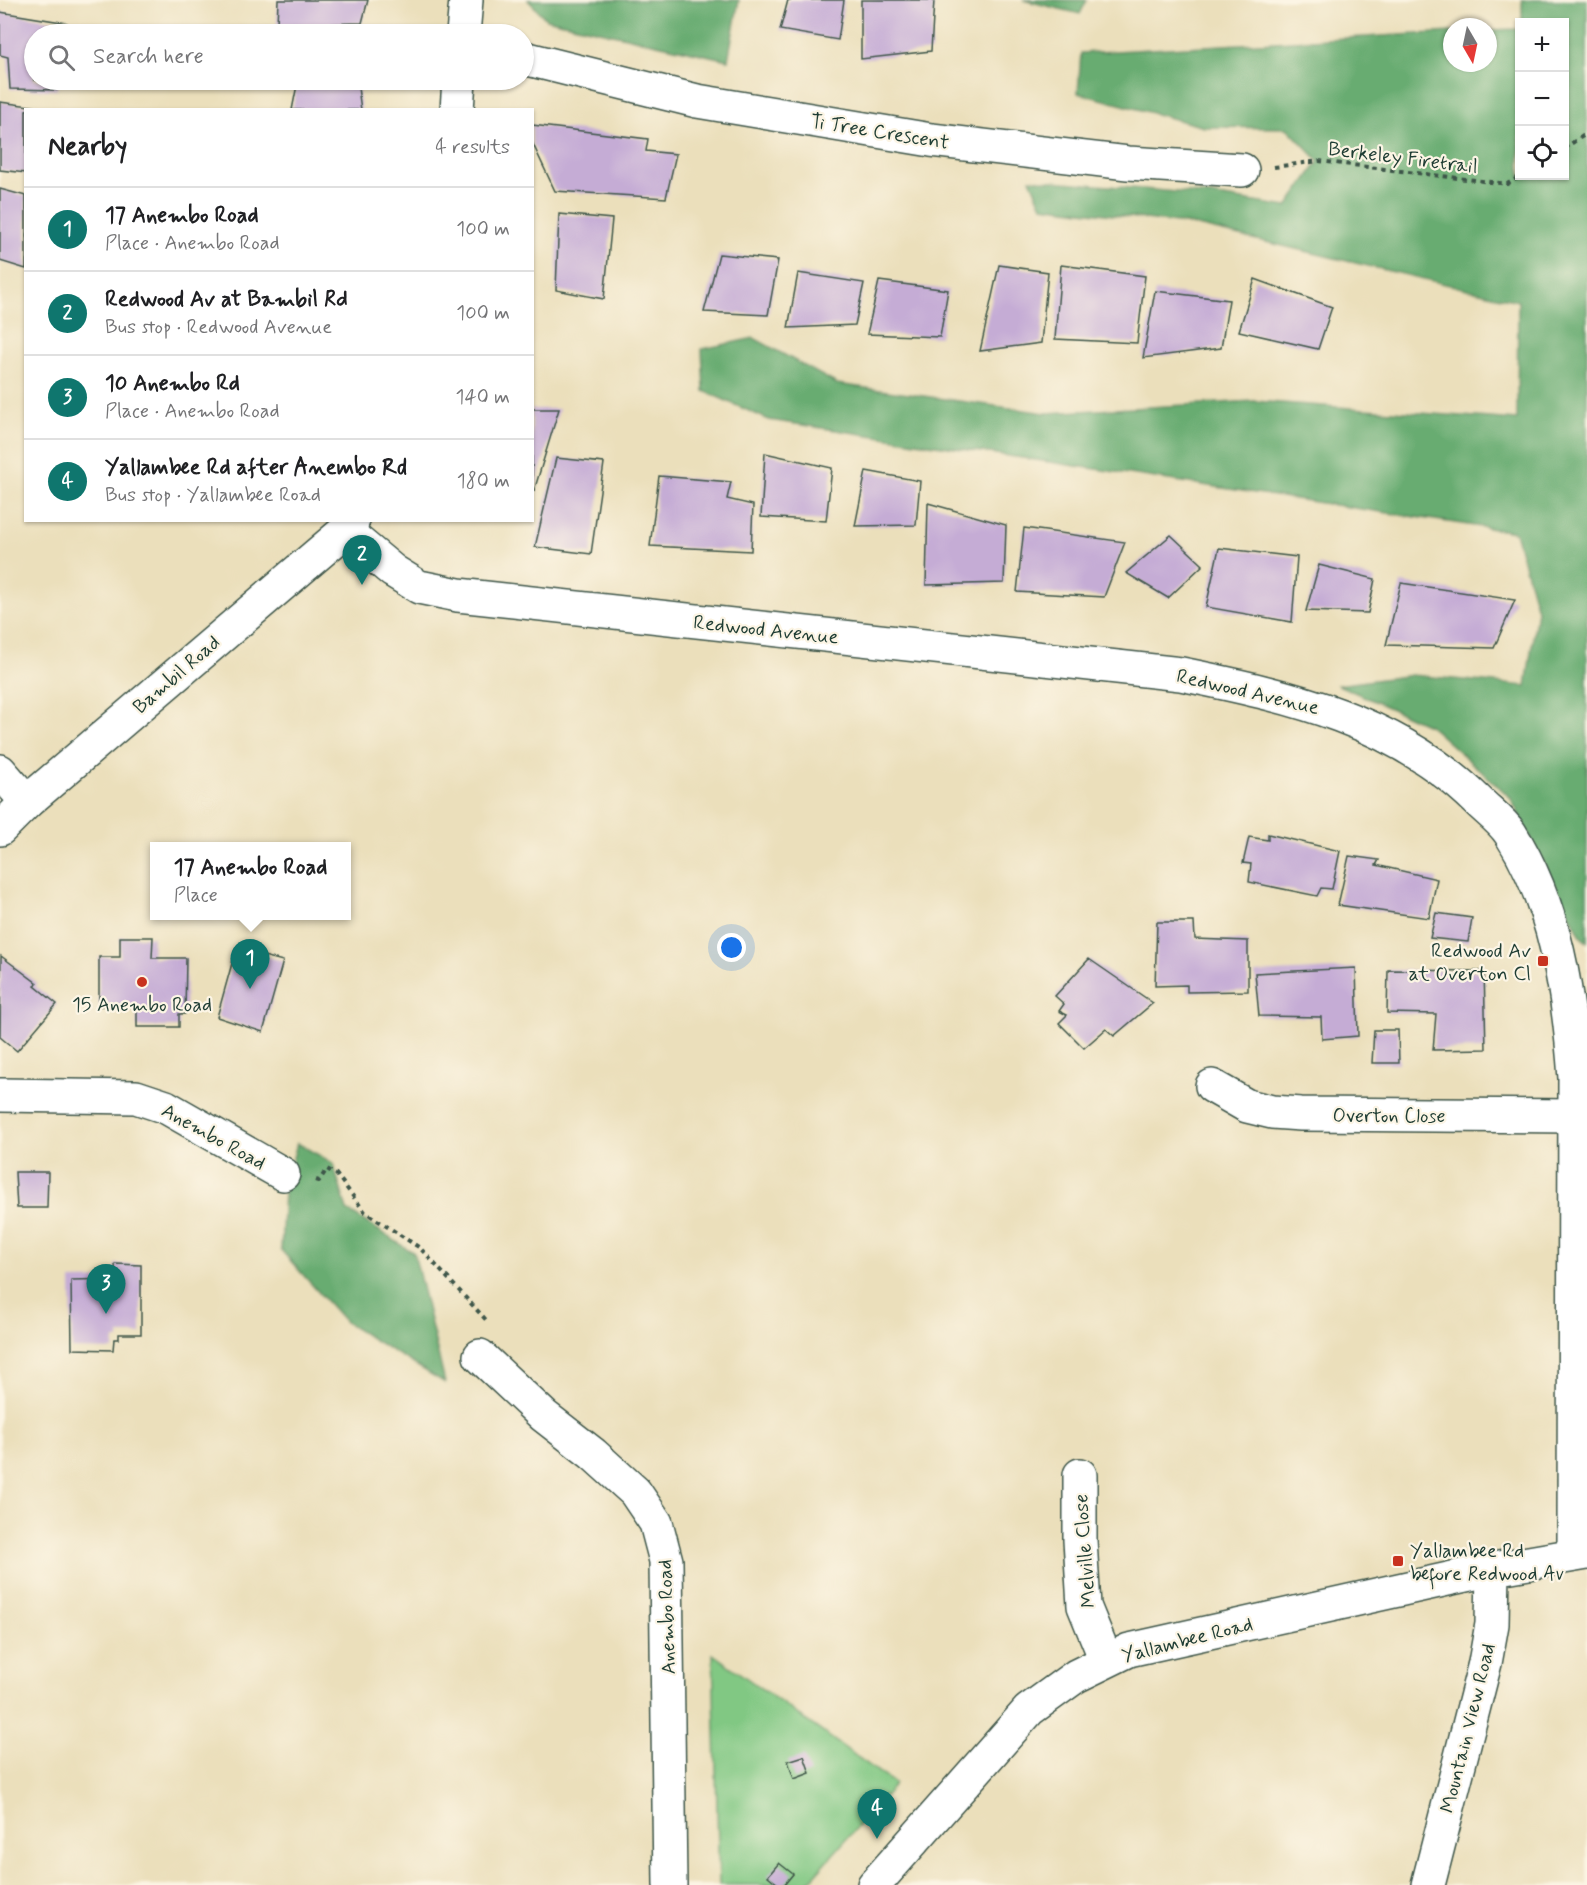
<!DOCTYPE html>
<meta charset="utf-8">
<style>
body{margin:0;font-family:Mynerve,sans-serif;background:#f6f6f6;color:#202124}
.controls{position:absolute;right:18px;top:18px;display:grid;overflow:hidden;border-radius:0px;box-shadow:0 2px 4px #0004}
.controls button{width:54px;height:54px;display:grid;place-items:center;padding:0;border:0;border-bottom:2px solid #e0e0e0;background:#fff;color:#202124;font:30px sans-serif}
.compass{position:absolute;left:1443px;top:18px;width:54px;height:54px;border-radius:50%;background:#fff;box-shadow:0 2px 4px #0004;rotate:171deg}
.you{position:absolute;left:732px;top:948px;width:21px;height:21px;margin:-15px;border:4px solid #fff;border-radius:50%;background:#1a73e8;box-shadow:0 0 0 9px #1a73e833}
.badge{display:grid;place-items:center;width:39px;height:39px;border-radius:50%;background:#0f766e;color:#fff;font-size:20px;font-weight:700}
.pin{position:absolute;translate:-50% -50px;filter:drop-shadow(0 2px 3px #0008)}
.pin::after{content:'';position:absolute;top:32px;width:21px;height:18px;background:inherit;clip-path:polygon(0 0,100% 0,50% 100%)}
.popup{position:absolute;left:150px;top:842px;width:201px;height:78px;box-sizing:border-box;display:grid;place-content:center;border-radius:0px;background:#fff;filter:drop-shadow(0 2px 4px #0005);font-size:20px;white-space:nowrap;color:#757577}
.popup b{font-size:22px;color:#202124}
.popup::after{content:'';position:absolute;left:50%;top:100%;margin-left:-12px;border:12px solid transparent;border-top-color:#fff}
.list{margin:0;padding:0;list-style:none}
h2{display:flex;justify-content:space-between;align-items:center;height:78px;margin:0;padding:0 24px;font-size:26px}
h2 small{font-size:20px;font-weight:400;color:#757577}
.list li{display:grid;grid-template-columns:39px 1fr auto;gap:18px;align-items:center;box-sizing:border-box;height:84px;padding:0 24px;border-top:2px solid #e0e0e0}
.list b{display:block;font-size:22px;white-space:nowrap}
.list p{margin:0;font-size:20px;white-space:nowrap;color:#757577}
.list em{font-size:20px;font-style:normal;color:#757577}
.icon{flex:none;width:33px;height:33px;fill:none;stroke:currentColor;stroke-width:2;stroke-linecap:round;stroke-linejoin:round}
.map{position:relative;flex:none;width:1587px;height:1885px;overflow:hidden}
.search{position:absolute;background:#fff;box-shadow:0 2px 4px #0004;left:24px;top:24px;width:510px;height:66px;display:flex;align-items:center;gap:15px;box-sizing:border-box;padding:0 21px;border-radius:33px;color:#757577;font-size:22px}
.panel{position:absolute;background:#fff;box-shadow:0 2px 4px #0004;left:24px;top:108px;width:510px;height:414px;border-radius:0px}
.map>svg:first-child{display:block}
.green{fill:#81c883;stroke:#50825c;stroke-width:1.5}
.forest{fill:#68ac71;stroke:#447452;stroke-width:1.5}
.building{fill:#c5acd5}
.lines{fill:none;stroke-linecap:round;stroke-linejoin:round}
.minor-casing{stroke:#3e5548;stroke-width:36}
.path{stroke:#3e5548;stroke-width:4;stroke-dasharray:4.5 4.5;stroke-linecap:butt}
.minor{stroke:#fff;stroke-width:33}
.poi-dot{fill:#c8321e;stroke:#fcf5e5;stroke-width:2}
.labels{text-anchor:middle;stroke-width:4.5;stroke-linejoin:round;paint-order:stroke}
.street-label{font-size:20px;fill:#1f3d34;stroke:#fcf5e5}
.poi-label{font-size:20px;fill:#1f3d34;stroke:#fcf5e5;text-anchor:end}
</style>
<div class="map">
<svg width="1587" height="1885" viewBox="0 0 1587 1885">
<rect width="100%" height="100%" fill="#fcf5e5"/>
<filter id="ink" filterUnits="userSpaceOnUse"><feTurbulence type="fractalNoise" baseFrequency=".0167" numOctaves="2"/><feDisplacementMap in="SourceGraphic" scale="12" xChannelSelector="R" yChannelSelector="G"/><feConvolveMatrix kernelMatrix="1 2 1 2 8 2 1 2 1" color-interpolation-filters="sRGB"/></filter>
<filter id="wash" filterUnits="userSpaceOnUse"><feTurbulence type="fractalNoise" baseFrequency=".008" numOctaves="4" result="noise"/><feDisplacementMap in="SourceGraphic" scale="24" xChannelSelector="R" yChannelSelector="G"/><feGaussianBlur stdDeviation="1.35" result="paint"/><feColorMatrix in="noise" values="0 0 0 0 0 0 0 0 0 0 0 0 0 0 0 0 0 1.4 0 .05"/><feComposite in="paint" operator="in"/></filter>
<g filter="url(#wash)">
<rect width="100%" height="100%" fill="#ebdfbb"/>
<polygon class="green" points="713,1654 895,1784 806,1885 719,1885"/>
<g class="forest">
<polygon points="528,0 739,0 728,60 546,19"/>
<polygon points="1023,0 1087,0 1080,14"/>
<polygon points="1522,0 1587,0 1587,942 1582,938 1510,797 1430,726 1338,685 1412,675 1526,686 1537,610 1515,532 769,420 704,391 702,349 754,338 837,384 1046,413 1254,401 1517,420 1518,301 1193,225 1042,206 1030,179 1211,195 1287,207 1319,161 1287,128 1204,127 1078,93 1081,53 1452,32 1452,63 1488,63 1488,30 1519,29 1520,176 1564,176 1564,22 1522,22"/>
<polygon points="297,1143 333,1163 347,1210 414,1253 445,1383 346,1323 281,1250 284,1191"/>
</g>
<g id="blocks">
<g class="building">
<polygon points="278,0 368,0 362,23 277,25"/>
<polygon points="788,0 844,0 838,40 780,30"/>
<polygon points="861,0 934,0 931,51 861,59"/>
<polygon points="0,12 67,23 66,34 34,34 34,80 58,80 57,90 10,89 8,57 0,55"/>
<polygon points="298,80 357,80 361,110 292,110"/>
<polygon points="0,102 45,108 26,110 26,173 0,170"/>
<polygon points="532,125 648,139 646,151 676,154 666,198 555,191 532,142"/>
<polygon points="0,189 26,196 26,269 0,261"/>
<polygon points="559,214 612,219 604,299 556,290"/>
<polygon points="719,254 778,260 768,315 704,312"/>
<polygon points="999,265 1048,272 1041,343 980,351"/>
<polygon points="1061,265 1145,276 1137,343 1055,339"/>
<polygon points="798,273 864,283 855,325 788,328"/>
<polygon points="1255,279 1332,307 1318,349 1239,331"/>
<polygon points="879,281 948,290 940,337 867,334"/>
<polygon points="1155,291 1229,300 1221,348 1143,358"/>
<polygon points="532,409 559,409 534,491 532,491"/>
<polygon points="765,453 832,468 826,521 761,517"/>
<polygon points="556,458 604,463 591,554 535,547"/>
<polygon points="866,471 920,481 916,525 855,526"/>
<polygon points="659,476 731,482 727,499 753,505 751,551 650,546"/>
<polygon points="928,503 1006,525 1004,583 926,585"/>
<polygon points="1024,528 1125,542 1104,597 1017,592"/>
<polygon points="1171,535 1203,565 1168,598 1126,573"/>
<polygon points="1219,548 1297,557 1292,622 1206,607"/>
<polygon points="1319,565 1375,579 1368,613 1306,611"/>
<polygon points="1401,583 1515,600 1494,648 1386,645"/>
<polygon points="1268,834 1340,851 1332,889 1321,888 1317,896 1249,882 1251,864 1243,863 1249,837 1268,840"/>
<polygon points="1349,856 1379,860 1376,865 1437,879 1429,918 1338,905"/>
<polygon points="1436,913 1472,918 1468,942 1430,938"/>
<polygon points="1157,922 1194,922 1195,939 1248,941 1248,991 1187,992 1187,985 1155,986"/>
<polygon points="120,937 153,937 152,958 186,958 185,1014 179,1014 179,1027 137,1027 137,1006 99,1006 99,957 120,957"/>
<polygon points="236,949 283,961 263,1032 217,1017"/>
<polygon points="1,956 37,983 35,986 57,1004 17,1051 0,1037"/>
<polygon points="1089,959 1153,1003 1114,1036 1106,1029 1084,1048 1059,1023 1067,1015 1059,1011 1064,1004 1055,996"/>
<polygon points="1356,968 1358,1036 1322,1039 1321,1017 1259,1016 1255,973"/>
<polygon points="1388,970 1484,971 1486,1049 1433,1050 1436,1014 1387,1013"/>
<polygon points="1374,1030 1398,1030 1399,1063 1372,1063"/>
<polygon points="15,1172 48,1172 47,1208 17,1208"/>
<polygon points="115,1264 141,1265 141,1334 119,1334 119,1339 114,1339 113,1350 72,1349 71,1280 116,1279"/>
<polygon points="804,1756 810,1773 794,1779 788,1761"/>
<polygon points="779,1863 793,1874 784,1885 779,1885 768,1876"/>
</g>
</g>
</g>
<g filter="url(#ink)">
<use href="#blocks" fill-opacity="0" stroke="#3e5548" stroke-width="1.5"/>
<g class="lines">
<defs>
<g id="minor">
<polyline points="463,34 466,0"/>
<polyline points="524,58 697,101 931,140 1128,163 1242,170"/>
<polyline points="457,110 459,80"/>
<path d="M345,531L393,571L419,587L458,595L1181,674C1290,696 1396,720 1478,801C1488,811 1502,821 1510,833C1556,905 1569,995 1575,1078L1574,1554"/>
<polyline points="0,771 27,802"/>
<polyline points="0,829 27,802 345,531 353,520"/>
<polyline points="1212,1086 1247,1106 1272,1112 1301,1114 1573,1116"/>
<polyline points="0,1095 136,1097 166,1107 283,1174"/>
<polyline points="480,1356 544,1416 593,1454 635,1492 656,1523 666,1561 670,1885"/>
<polyline points="1080,1475 1080,1540 1084,1606 1106,1660"/>
<polyline points="874,1885 1029,1710 1076,1676 1129,1650 1493,1569 1587,1553"/>
<polyline points="1428,1885 1485,1663 1492,1624 1493,1569"/>
</g>
</defs>
<use href="#minor" class="minor-casing"/>
<g class="path">
<polyline points="1564,148 1583,136 1587,136"/>
<polyline points="1274,167 1319,161 1507,184 1521,176"/>
<polyline points="316,1180 319,1181 327,1169 336,1174 365,1212 420,1248 488,1322"/>
</g>
<use href="#minor" class="minor"/>
</g>
</g>
<g class="poi-dot">
<rect x="1537" y="955" width="12" height="12" rx="3"/>
<circle cx="142" cy="982" r="6"/>
<rect x="1392" y="1555" width="12" height="12" rx="3"/>
</g>
<g class="labels">
<g class="street-label">
<text transform="translate(880 131) rotate(9)" y="7">Ti Tree Crescent</text>
<text transform="translate(1403 157) rotate(7)" y="7">Berkeley Firetrail</text>
<text transform="translate(766 629) rotate(6)" y="7">Redwood Avenue</text>
<text transform="translate(176 674) rotate(-41)" y="7">Bambil Road</text>
<text transform="translate(1248 691) rotate(13)" y="7">Redwood Avenue</text>
<text x="1389" y="1122">Overton Close</text>
<text transform="translate(214 1136) rotate(29)" y="7">Anembo Road</text>
<text transform="translate(1084 1551) rotate(-94)" y="7">Melville Close</text>
<text transform="translate(666 1617) rotate(-92)" y="7">Anembo Road</text>
<text transform="translate(1187 1639) rotate(-14)" y="7">Yallambee Road</text>
<text transform="translate(1467 1728) rotate(-76)" y="7">Mountain View Road</text>
</g>
<g class="poi-label">
<text x="1531" y="957">Redwood Av<tspan x="1531" dy="23">at Overton Cl</tspan></text>
<text x="142" y="1011" text-anchor="middle">15 Anembo Road</text>
<text x="1410" y="1557" text-anchor="start">Yallambee Rd<tspan x="1410" dy="23">before Redwood Av</tspan></text>
</g>
</g>
</svg>
<div class="controls">
<button>+</button>
<button>−</button>
<button><svg class="icon" aria-label="locate" viewBox="0 0 24 24"><circle cx="12" cy="12" r="6"/><path d="M12 2v4M12 18v4M2 12h4M18 12h4"/></svg></button>
</div>
<svg class="compass" viewBox="-18 -18 36 36"><path d="M0-13l5 13h-10z" fill="#e53935"/><path d="M0 13l5-13h-10z" fill="#757577"/></svg>
<div class="you"></div>
<div class="pin badge" style="left:250px;top:989px">1</div>
<div class="popup"><b>17 Anembo Road</b>Place</div>
<div class="pin badge" style="left:362px;top:585px">2</div>
<div class="pin badge" style="left:106px;top:1314px">3</div>
<div class="pin badge" style="left:877px;top:1839px">4</div>
<div class="search"><svg class="icon" aria-label="search" viewBox="0 0 24 24"><circle cx="10" cy="10" r="6"/><path d="M15 15l6 6"/></svg>Search here</div>
<section class="panel">
<h2>Nearby<small>4 results</small></h2>
<ul class="list">
<li><span class="badge">1</span><div><b>17 Anembo Road</b><p>Place · Anembo Road</p></div><em>100 m</em></li>
<li><span class="badge">2</span><div><b>Redwood Av at Bambil Rd</b><p>Bus stop · Redwood Avenue</p></div><em>100 m</em></li>
<li><span class="badge">3</span><div><b>10 Anembo Rd</b><p>Place · Anembo Road</p></div><em>140 m</em></li>
<li><span class="badge">4</span><div><b>Yallambee Rd after Anembo Rd</b><p>Bus stop · Yallambee Road</p></div><em>180 m</em></li>
</ul>
</section>
</div>
